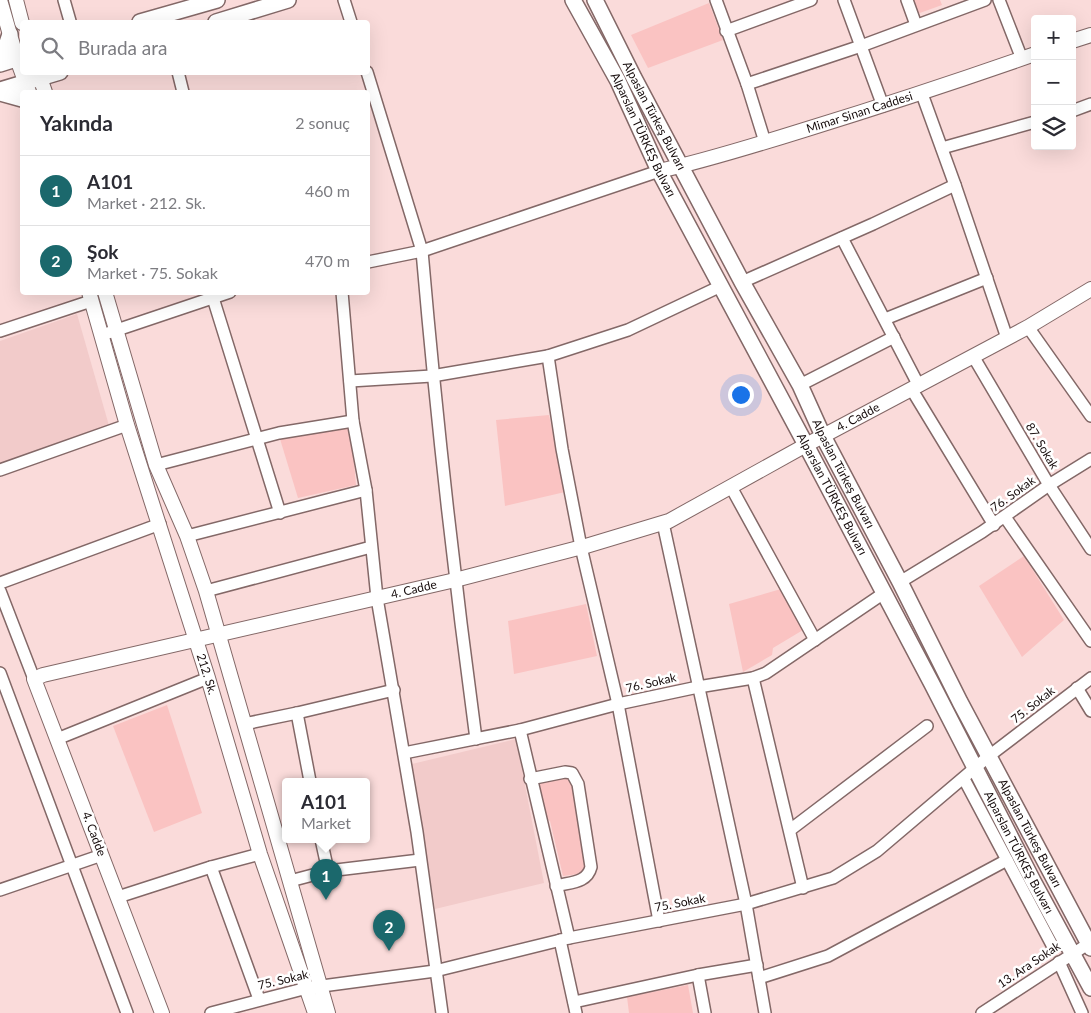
<!DOCTYPE html>
<html lang="tr">
<meta charset="utf-8">
<style>
body{margin:0;font-family:Lato,sans-serif;background:#f2f2f3;color:#2b2b33}
.controls{position:absolute;right:15px;top:15px;display:grid;overflow:hidden;border-radius:5px;box-shadow:0 5px 20px #0002}
.controls button{width:45px;height:45px;display:grid;place-items:center;padding:0;border:0;border-bottom:1px solid #e1e1e2;background:#fff;color:#2b2b33;font:25px sans-serif}
.you{position:absolute;left:740px;top:394px;width:18px;height:18px;margin:-12px;border:4px solid #fff;border-radius:50%;background:#1a73e8;box-shadow:0 0 0 8px #1a73e833}
.badge{display:grid;place-items:center;width:32px;height:32px;border-radius:50%;background:#1b686c;color:#fff;font-size:16px;font-weight:700}
.pin{position:absolute;translate:-50% -41px;filter:drop-shadow(0 1px 2px #0008)}
.pin::after{content:'';position:absolute;top:26px;width:18px;height:15px;background:inherit;clip-path:polygon(0 0,100% 0,50% 100%)}
.popup{position:absolute;left:282px;top:778px;width:88px;height:65px;box-sizing:border-box;display:grid;place-content:center;border-radius:5px;background:#fff;filter:drop-shadow(0 1px 4px #0005);font-size:16px;white-space:nowrap;color:#7c7c81}
.popup b{font-size:19px;color:#2b2b33}
.popup::after{content:'';position:absolute;left:50%;top:100%;margin-left:-10px;border:10px solid transparent;border-top-color:#fff}
.list{margin:0;padding:0;list-style:none}
h2{display:flex;justify-content:space-between;align-items:center;height:65px;margin:0;padding:0 20px;font-size:21px}
h2 small{font-size:16px;font-weight:400;color:#7c7c81}
.list li{display:grid;grid-template-columns:32px 1fr auto;gap:15px;align-items:center;box-sizing:border-box;height:70px;padding:0 20px;border-top:1px solid #e1e1e2}
.list b{display:block;font-size:19px;white-space:nowrap}
.list p{margin:0;font-size:16px;white-space:nowrap;color:#7c7c81}
.list em{font-size:16px;font-style:normal;color:#7c7c81}
.icon{flex:none;width:28px;height:28px;fill:none;stroke:currentColor;stroke-width:2;stroke-linecap:round;stroke-linejoin:round}
.map{position:relative;flex:none;width:1091px;height:1013px;overflow:hidden}
.search{position:absolute;background:#fff;box-shadow:0 5px 20px #0002;left:20px;top:20px;width:350px;height:55px;display:flex;align-items:center;gap:12px;box-sizing:border-box;padding:0 18px;border-radius:5px;color:#7c7c81;font-size:19px}
.panel{position:absolute;background:#fff;box-shadow:0 5px 20px #0002;left:20px;top:90px;width:350px;height:205px;border-radius:5px}
.map>svg:first-child{display:block}
.built{fill:#f2cbca}
.green{fill:#fac3c2}
.lines{fill:none;stroke-linecap:round;stroke-linejoin:round}
.minor-casing{stroke:#836867;stroke-width:14}
.tertiary-casing{stroke:#836867;stroke-width:16}
.secondary-casing{stroke:#836867;stroke-width:18}
.minor{stroke:#fff;stroke-width:11}
.tertiary{stroke:#fff;stroke-width:14}
.secondary{stroke:#fff;stroke-width:15}
.labels{text-anchor:middle;stroke-width:5;stroke-linejoin:round;paint-order:stroke}
.street-label{font-size:12px;fill:#150b0b;stroke:#fff}
</style>
<div class="map">
<svg width="1091" height="1013" viewBox="0 0 1091 1013">
<rect width="100%" height="100%" fill="#fadbda"/>
<g class="built">
<polygon points="77,314 110,429 0,467 0,341"/>
<polygon points="516,739 544,883 435,909 412,764"/>
</g>
<g class="green">
<polygon points="912,0 940,0 942,5 917,14"/>
<polygon points="709,3 723,40 648,68 631,35"/>
<polygon points="549,415 565,492 505,506 496,420"/>
<polygon points="351,428 356,485 298,498 280,439"/>
<polygon points="1024,556 1064,620 1022,657 979,586"/>
<polygon points="781,589 803,630 773,648 772,655 743,672 729,604"/>
<polygon points="586,604 597,656 514,674 508,621"/>
<polygon points="167,705 202,813 154,832 113,726"/>
<polygon points="566,777 569,778 571,783 587,866 579,874 563,876 550,821 543,816 536,783"/>
<polygon points="688,985 693,1013 629,1013 627,997"/>
</g>
<g class="lines">
<defs>
<g id="minor">
<polyline points="64,0 70,21"/>
<polyline points="344,0 351,22"/>
<polyline points="716,0 747,84 765,142"/>
<polyline points="844,0 883,106"/>
<polyline points="907,0 916,25"/>
<polyline points="999,0 1022,59"/>
<polyline points="726,31 811,0"/>
<polyline points="178,72 183,92"/>
<polyline points="367,72 422,251 659,171"/>
<polyline points="747,84 861,46 985,0"/>
<polyline points="922,94 955,185 1007,338"/>
<polyline points="1072,111 1091,104"/>
<polyline points="942,148 1035,122"/>
<polyline points="842,238 919,386"/>
<path d="M368,262L422,251C436,414 454,576 476,739"/>
<polyline points="742,282 873,224 955,185"/>
<polyline points="342,292 353,421 366,490 377,598 417,832 442,1013"/>
<polyline points="213,298 280,513"/>
<polyline points="885,319 987,278"/>
<polyline points="1028,327 1091,416"/>
<polyline points="0,331 91,301"/>
<polyline points="102,335 230,292"/>
<polyline points="548,356 562,449 581,547 618,704 659,921"/>
<polyline points="973,356 1049,485 1091,549"/>
<polyline points="350,381 432,376 548,356 628,330 721,286"/>
<polyline points="800,385 894,337"/>
<polyline points="912,390 994,525"/>
<polyline points="156,465 279,433 353,421"/>
<polyline points="0,470 127,425"/>
<polyline points="731,487 815,640"/>
<polyline points="1005,517 1091,641"/>
<polyline points="663,523 746,904 765,1013"/>
<polyline points="187,536 366,490"/>
<polyline points="900,582 982,532 1049,485 1091,459"/>
<polyline points="0,583 160,524"/>
<polyline points="0,591 34,679"/>
<polyline points="206,591 371,547"/>
<polyline points="0,673 127,1013"/>
<polyline points="753,678 803,888"/>
<polyline points="1077,688 1091,711"/>
<polyline points="297,713 310,781"/>
<polyline points="244,724 297,713 394,690"/>
<polyline points="520,730 569,938"/>
<polyline points="57,739 208,678"/>
<polyline points="404,753 520,730 618,704 698,687 753,678 766,673 884,593"/>
<path d="M530,779L565,772L572,773L578,784L591,867C587,883 571,882 556,886"/>
<polyline points="964,779 1052,945"/>
<polyline points="790,830 927,726"/>
<polyline points="321,839 328,871"/>
<polyline points="211,867 259,999"/>
<polyline points="290,881 328,871 420,860"/>
<polyline points="0,890 102,855"/>
<polyline points="118,897 211,867 260,854"/>
<polyline points="560,940 576,1013"/>
<polyline points="1059,962 1082,1013"/>
<polyline points="698,975 705,1013"/>
<polyline points="759,978 828,956 1007,860"/>
<polyline points="574,1002 698,975 757,965"/>
<polyline points="211,1013 307,988 435,971 569,938 746,904 833,878 877,851 989,756 1091,678"/>
<polyline points="982,1013 1091,942"/>
</g>
<g id="tertiary">
<polyline points="0,0 17,59 29,92"/>
<polyline points="16,0 22,23"/>
<polyline points="1072,41 1091,35"/>
<polyline points="38,72 45,92"/>
<path id="s1" d="M659,171C708,160 756,145 804,130C882,106 958,81 1035,54"/>
<path id="s2" d="M89,292L127,425L208,678L260,854L315,1013"/>
<polyline points="105,292 156,465 187,536 206,591 328,1013"/>
<path id="s3" d="M162,1013L34,679L43,675L455,580L586,546L669,521L806,445L1028,327L1091,289"/>
</g>
<g id="secondary">
<path id="s4" d="M573,0L618,81L659,171L806,445L932,684L1033,881L1091,988"/>
<path id="s5" d="M595,0L634,78L742,282L800,385L823,436L900,582L960,702L1091,948"/>
<polyline points="140,22 217,0"/>
<polyline points="216,22 288,0"/>
<polyline points="0,57 3,55 10,34"/>
<polyline points="0,64 22,57"/>
<polyline points="0,90 60,72"/>
<polyline points="0,93 22,99"/>
</g>
</defs>
<use href="#minor" class="minor-casing"/>
<use href="#tertiary" class="tertiary-casing"/>
<use href="#secondary" class="secondary-casing"/>
<use href="#minor" class="minor"/>
<use href="#tertiary" class="tertiary"/>
<use href="#secondary" class="secondary"/>
</g>
<g class="labels">
<g class="street-label">
<text dy="4" stroke="none"><textPath href="#s1" startOffset="209">Mimar Sinan Caddesi</textPath></text>
<text dy="4" stroke="none"><textPath href="#s5" startOffset="130">Alpaslan Türkeş Bulvarı</textPath></text>
<text dy="4" stroke="none"><textPath href="#s4" startOffset="152">Alparslan TÜRKEŞ Bulvarı</textPath></text>
<text dy="4" stroke="none"><textPath href="#s3" startOffset="1228">4. Cadde</textPath></text>
<text transform="translate(1042 446) rotate(59)" y="4">87. Sokak</text>
<text dy="4" stroke="none"><textPath href="#s5" startOffset="535">Alpaslan Türkeş Bulvarı</textPath></text>
<text dy="4" stroke="none"><textPath href="#s4" startOffset="558">Alparslan TÜRKEŞ Bulvarı</textPath></text>
<text transform="translate(1013 494) rotate(-36)" y="4">76. Sokak</text>
<text dy="4" stroke="none"><textPath href="#s3" startOffset="748">4. Cadde</textPath></text>
<text dy="4" stroke="none"><textPath href="#s2" startOffset="400">212. Sk.</textPath></text>
<text transform="translate(651 683) rotate(-13)" y="4">76. Sokak</text>
<text transform="translate(1033 705) rotate(-38)" y="4">75. Sokak</text>
<text dy="4" stroke="none"><textPath href="#s5" startOffset="940">Alpaslan Türkeş Bulvarı</textPath></text>
<text transform="translate(94 834) rotate(69)" y="4">4. Cadde</text>
<text dy="4" stroke="none"><textPath href="#s4" startOffset="962">Alparslan TÜRKEŞ Bulvarı</textPath></text>
<text transform="translate(680 903) rotate(-11)" y="4">75. Sokak</text>
<text transform="translate(1029 965) rotate(-34)" y="4">13. Ara Sokak</text>
<text transform="translate(283 980) rotate(-13)" y="4">75. Sokak</text>
</g>
</g>
</svg>
<div class="controls">
<button>+</button>
<button>−</button>
<button><svg class="icon" aria-label="layers" viewBox="0 0 24 24"><path d="M12 4l9 5-9 5-9-5zM3 14l9 5 9-5"/></svg></button>
</div>
<div class="you"></div>
<div class="pin badge" style="left:326px;top:900px">1</div>
<div class="popup"><b>A101</b>Market</div>
<div class="pin badge" style="left:389px;top:951px">2</div>
<div class="search"><svg class="icon" aria-label="search" viewBox="0 0 24 24"><circle cx="10" cy="10" r="6"/><path d="M15 15l6 6"/></svg>Burada ara</div>
<section class="panel">
<h2>Yakında<small>2 sonuç</small></h2>
<ul class="list">
<li><span class="badge">1</span><div><b>A101</b><p>Market · 212. Sk.</p></div><em>460 m</em></li>
<li><span class="badge">2</span><div><b>Şok</b><p>Market · 75. Sokak</p></div><em>470 m</em></li>
</ul>
</section>
</div>
